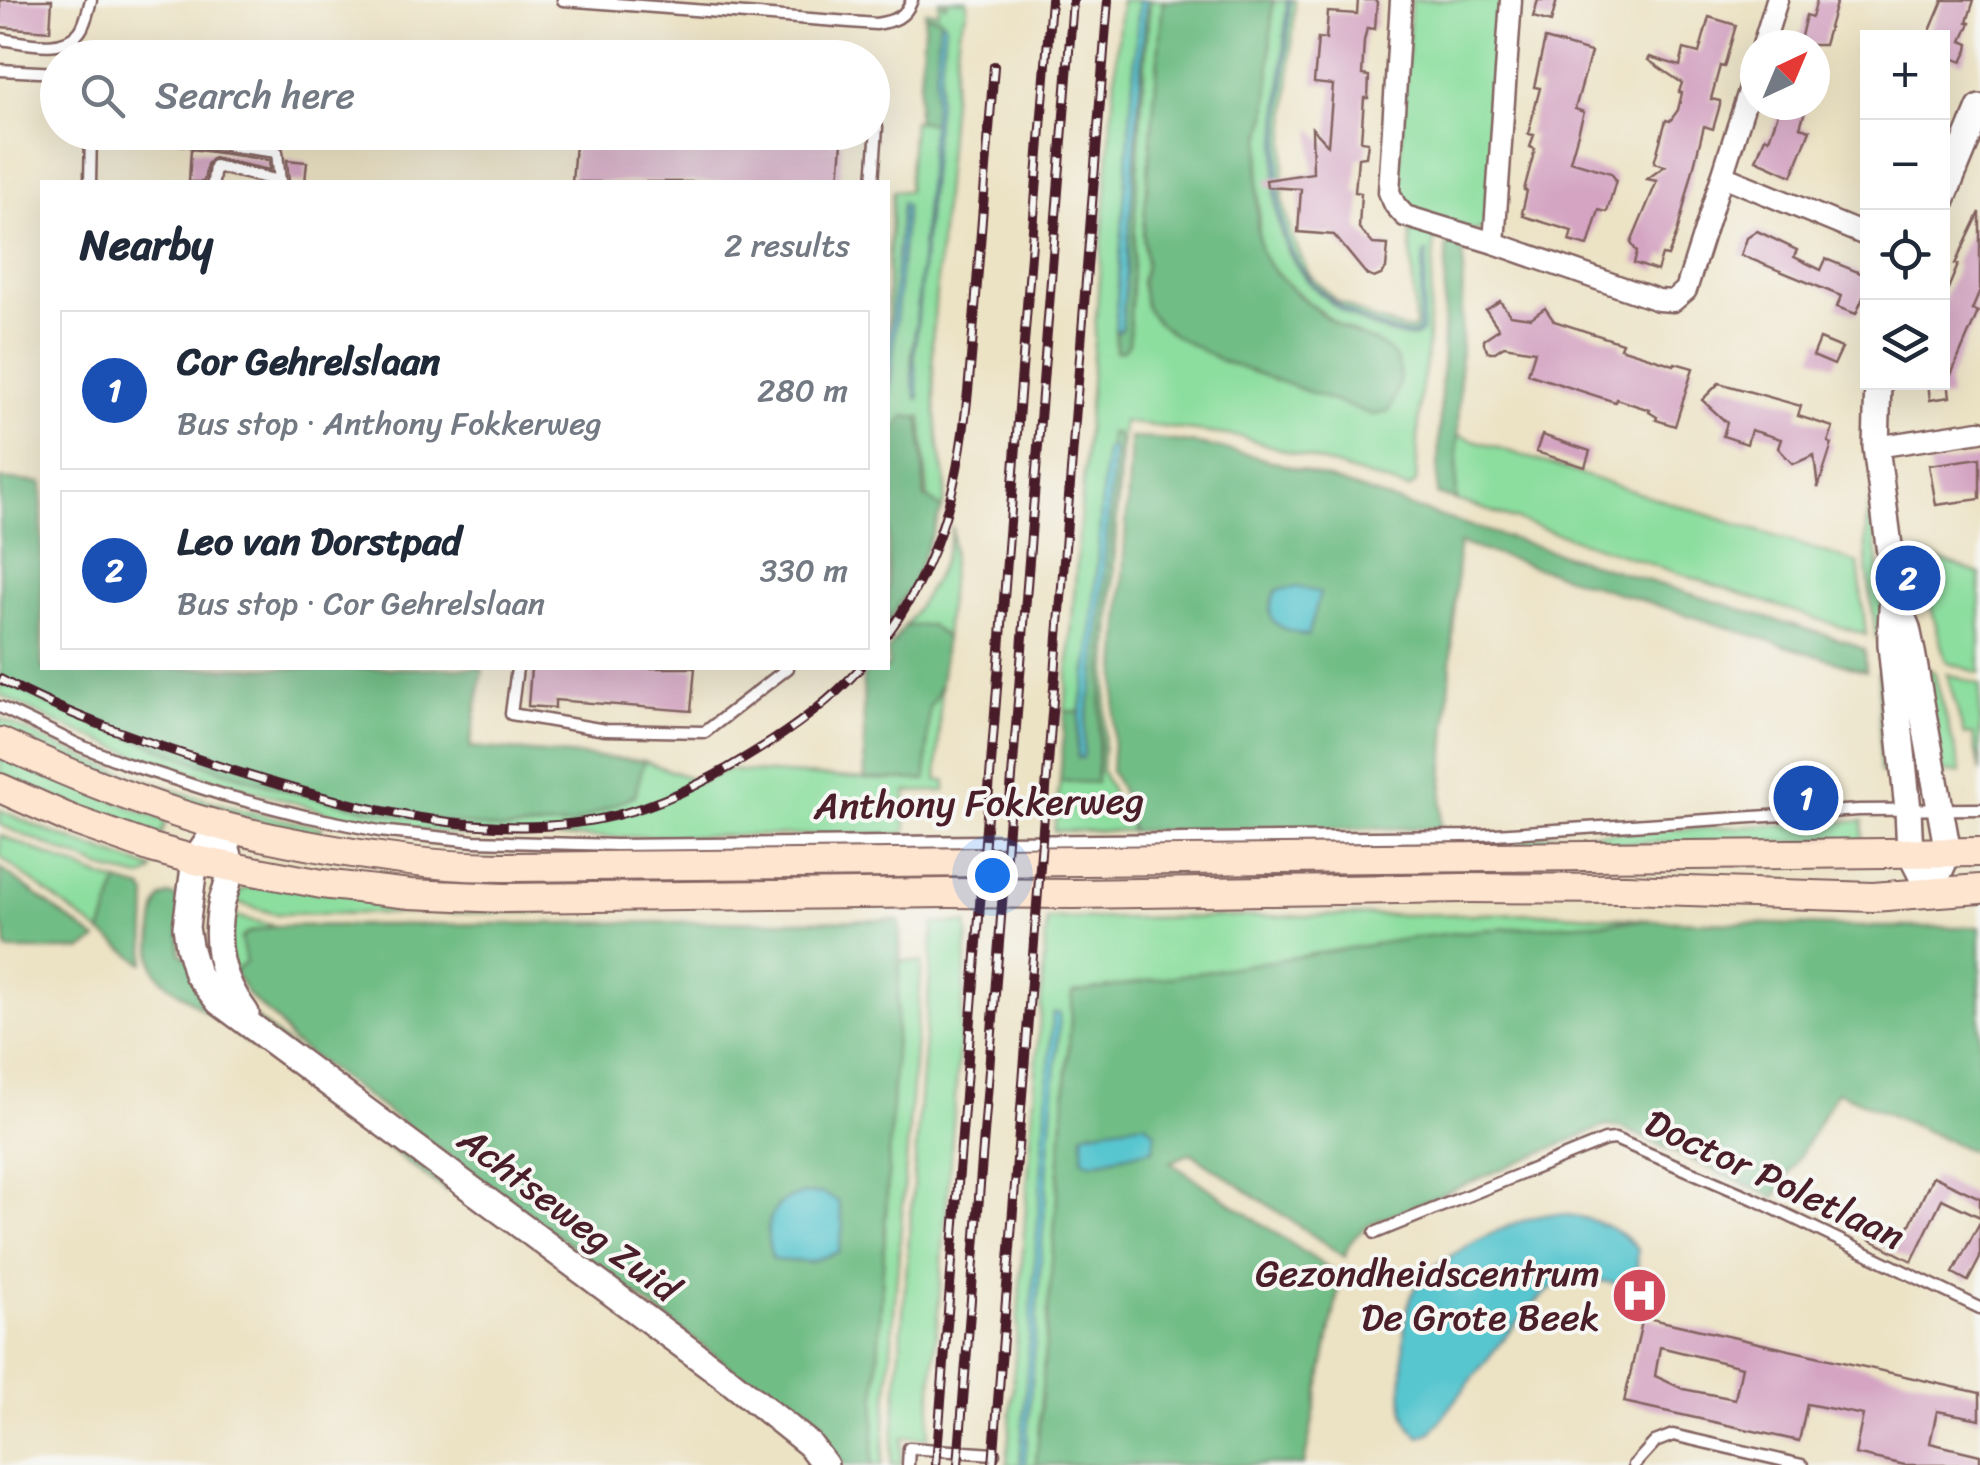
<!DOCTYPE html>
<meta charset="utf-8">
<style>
body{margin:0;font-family:Sriracha,sans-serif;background:#f2f2f3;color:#1f2937}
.controls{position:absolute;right:30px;top:30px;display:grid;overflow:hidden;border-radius:0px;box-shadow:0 10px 40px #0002}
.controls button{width:90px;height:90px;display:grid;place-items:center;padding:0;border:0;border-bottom:2px solid #e0e1e3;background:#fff;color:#1f2937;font:50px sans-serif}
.compass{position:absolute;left:1740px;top:30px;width:90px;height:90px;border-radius:50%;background:#fff;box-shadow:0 10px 40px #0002;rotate:44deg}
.you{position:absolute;left:992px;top:875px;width:35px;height:35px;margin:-25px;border:8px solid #fff;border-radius:50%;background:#1a73e8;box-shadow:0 0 0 15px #1a73e833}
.badge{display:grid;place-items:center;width:65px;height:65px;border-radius:50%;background:#1a73e8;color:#fff;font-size:32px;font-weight:700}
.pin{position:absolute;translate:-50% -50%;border:5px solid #fff;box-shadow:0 2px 10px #0006}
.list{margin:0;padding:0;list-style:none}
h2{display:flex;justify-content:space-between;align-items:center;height:130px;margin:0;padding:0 40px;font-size:42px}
h2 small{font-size:32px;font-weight:400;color:#747a83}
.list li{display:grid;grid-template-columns:65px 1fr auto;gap:30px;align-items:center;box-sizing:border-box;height:160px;margin:0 20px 20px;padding:0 20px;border:2px solid #e0e1e3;border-radius:0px}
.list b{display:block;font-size:38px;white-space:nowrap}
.list p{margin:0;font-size:32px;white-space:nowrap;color:#747a83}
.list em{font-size:32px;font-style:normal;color:#747a83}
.icon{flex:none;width:55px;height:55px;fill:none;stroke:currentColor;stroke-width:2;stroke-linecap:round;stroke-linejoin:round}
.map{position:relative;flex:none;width:1980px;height:1465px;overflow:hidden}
.search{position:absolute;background:#fff;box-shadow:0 10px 40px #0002;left:40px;top:40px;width:850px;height:110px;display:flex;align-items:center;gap:25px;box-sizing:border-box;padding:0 35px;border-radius:55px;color:#747a83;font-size:38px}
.panel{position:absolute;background:#fff;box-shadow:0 10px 40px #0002;left:40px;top:180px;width:850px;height:490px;border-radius:0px}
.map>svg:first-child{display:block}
.green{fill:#8cde9f;stroke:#6b7e65;stroke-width:2.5}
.forest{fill:#71bd86;stroke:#5e6e58;stroke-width:2.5;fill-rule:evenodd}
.water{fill:#59c6cf;stroke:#52727d;stroke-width:2.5}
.building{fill:#d4a4c2;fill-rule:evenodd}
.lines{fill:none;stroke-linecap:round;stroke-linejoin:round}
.service-casing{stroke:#836361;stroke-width:15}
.minor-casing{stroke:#836361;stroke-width:25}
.tertiary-casing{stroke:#836361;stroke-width:30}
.secondary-casing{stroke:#836361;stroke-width:32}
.service{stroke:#fff;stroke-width:10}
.minor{stroke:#fff;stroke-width:20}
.tertiary{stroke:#fff;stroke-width:25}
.secondary{stroke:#fde5d0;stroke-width:28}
.rail-casing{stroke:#4a1f2b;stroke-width:10}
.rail{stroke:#f6f6f2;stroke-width:6;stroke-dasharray:19;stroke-linecap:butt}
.labels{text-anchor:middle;stroke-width:8;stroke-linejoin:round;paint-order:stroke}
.street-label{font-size:38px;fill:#4a1f2b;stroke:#f6f6f2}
.poi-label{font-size:38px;fill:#4a1f2b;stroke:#f6f6f2;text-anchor:end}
</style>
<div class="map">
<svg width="1980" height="1465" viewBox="0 0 1980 1465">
<rect width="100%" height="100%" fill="#f6f6f2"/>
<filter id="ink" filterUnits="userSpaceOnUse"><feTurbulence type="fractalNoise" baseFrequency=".01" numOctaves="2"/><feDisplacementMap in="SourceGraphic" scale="20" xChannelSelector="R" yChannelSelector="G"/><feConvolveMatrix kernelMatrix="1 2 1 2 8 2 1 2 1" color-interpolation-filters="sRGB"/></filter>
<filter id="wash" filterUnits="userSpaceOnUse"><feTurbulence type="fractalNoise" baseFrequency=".0048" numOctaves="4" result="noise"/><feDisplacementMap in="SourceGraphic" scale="40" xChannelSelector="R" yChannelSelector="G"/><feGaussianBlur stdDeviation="2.25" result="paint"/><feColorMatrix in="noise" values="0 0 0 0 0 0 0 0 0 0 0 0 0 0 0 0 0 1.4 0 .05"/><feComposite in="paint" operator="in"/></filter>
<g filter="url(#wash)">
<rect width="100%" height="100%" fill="#ece2c4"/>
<g class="green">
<path d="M939,0H943V5H946V0H967V11L959,31L954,73L932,342C933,377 935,412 939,447C943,474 950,481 942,509L928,498L921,415L920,418L905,416L893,437L892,500L888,517V452L891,414L888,413V269L893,191H908L913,121L933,123L916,325C912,350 907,377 918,399L914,356L945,24L943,21L940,22L939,17L925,15V11L938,12Z"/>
<path d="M1121,0H1139L1115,328L1116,351L1129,343L1140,124L1150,0H1163L1143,233L1146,264L1141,282L1146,306L1222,361L1373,415L1383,347L1340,326L1314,307L1281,278L1263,257L1259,246L1258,184L1262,139L1267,116L1272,2L1287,0C1284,44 1281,88 1278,132C1276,160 1272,189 1277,217C1287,281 1351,330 1413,338L1422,331L1426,253L1424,255L1418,330L1415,334C1392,334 1363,320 1343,308C1268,258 1277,194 1282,115C1285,77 1288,38 1290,0H1295L1283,181V200L1291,234L1309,274L1336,300L1373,319L1404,329H1414L1415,324L1410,226L1435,234L1426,362L1420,398L1416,483L1409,489L1242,437L1123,422L1102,771L1121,811H1129L1130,831H1054L1060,781L1096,783L1098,772L1118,436L1106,450L1091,646L1080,712L1065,711Z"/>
<polygon points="1411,0 1503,0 1488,226 1475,231 1411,210 1403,200 1398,185"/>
<polygon points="1458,435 1858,563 1866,635 1456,500"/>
<path d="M1870,502L1872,503L1885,640L1876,638C1872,598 1859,540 1870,502Z"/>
<path d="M952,526L953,550L945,637L930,625L905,626C925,596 949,563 952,526Z"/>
<polygon points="1920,553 1980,574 1980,673 1948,663 1945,659 1923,577"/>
<polygon points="1921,665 1934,672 1961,772 1943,772"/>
<polygon points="1883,669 1897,773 1880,772 1878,673"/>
<polygon points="1947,674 1980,685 1980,772 1973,734 1964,735"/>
<polygon points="0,678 43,701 190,760 291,792 634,795 644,761 701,782 725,770 865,779 925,780 929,706 935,700 941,683 937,780 946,781 945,791 906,792 906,831 903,834 535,838 462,835 381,825 354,820 146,759 64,726 0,695"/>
<path d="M0,718C102,770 210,807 322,827L320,835L196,806L118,779L0,729Z"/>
<polygon points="0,755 166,821 161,836 87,812 0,774"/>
<polygon points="0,810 50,832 153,869 151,873 141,878 107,870 0,825"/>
<polygon points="1863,821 1862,841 1435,845 1435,840"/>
<polygon points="0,835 98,876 118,882 101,933 0,857"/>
<polygon points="253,885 548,906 549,912 275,914 232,901 242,890"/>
<polygon points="1551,913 1647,920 1482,930 1073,993 1036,1465 1007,1465 1047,919"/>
<polygon points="229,915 275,926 246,933 242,939 246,962 234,971 229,956"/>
<polygon points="967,923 968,936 928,1438 903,1437 900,1465 891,1465 934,924"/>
<polygon points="900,961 922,962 882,1465 872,1465"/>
</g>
<g class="forest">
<path d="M1146,0H1150L1140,124L1129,343C1126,349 1123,352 1116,351V332L1120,331L1122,328Z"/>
<path d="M1163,0H1273C1269,38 1271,77 1267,115C1266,123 1263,130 1262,138C1258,162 1252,241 1265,259C1281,283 1315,311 1339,326C1356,336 1380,340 1393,355C1407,370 1396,398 1388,412L1373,415L1222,361L1175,336L1155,320L1146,307L1141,282L1146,264L1143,233Z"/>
<polygon points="925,15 940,17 940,22 933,123 917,121"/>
<polygon points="1447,237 1464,242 1456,500 1437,494"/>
<path d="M905,416L920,418L925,498H928L942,509L913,582L888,623V504L892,500C893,474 884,434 905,416Z"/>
<polygon points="1110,433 1115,433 1119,439 1096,783 1060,781 1065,711 1080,712 1077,737 1078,758 1083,757 1085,724 1098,645 1113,451 1109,444"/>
<path d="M1130,438C1236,439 1338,484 1439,516C1575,559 1712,600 1848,642L1865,650L1866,671L1459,543L1440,828L1131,831L1128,805L1111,771L1130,458Z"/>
<polygon points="0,479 42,483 42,668 483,668 470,747 644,761 635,795 572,825 503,830 390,814 291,792 190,760 43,701 0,678"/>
<path d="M930,625L945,637C943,661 945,687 929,707L926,780L865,779L863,676L871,668H888V650L905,626Z"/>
<polygon points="0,868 97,940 82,950 7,950 5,932 0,922"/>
<polygon points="118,882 143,889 147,895 145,961 143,963 101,933"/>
<path d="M169,895L180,898V953L451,1184L446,1191L164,981C161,977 155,972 154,966C150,952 153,910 161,898Z"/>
<path d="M895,920L900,922V961L872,1465H845C791,1411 729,1367 669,1320C545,1224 416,1134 291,1041L278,1022L247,994L234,971L246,962L241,939L247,933L275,926ZM778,1205L809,1262L773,1259Z"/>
<path d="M1647,920L1862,927H1980V1155L1837,1091L1775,1198L1622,1128L1605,1126L1373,1223C1359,1232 1348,1240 1345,1257L1191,1153L1170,1162L1341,1277L1304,1465H1036L1073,993L1418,937L1482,930ZM1106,1129L1153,1149L1092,1163L1083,1134Z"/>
</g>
<g class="water">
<polygon points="1139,0 1146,0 1122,328 1118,332 1115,328"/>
<path d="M1287,0H1290C1288,38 1285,77 1282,115C1277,194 1268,258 1343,308C1363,320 1392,334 1415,334L1418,330L1424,255L1427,253L1422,325V331L1416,337C1394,337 1371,326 1351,316C1337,309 1326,299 1315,288C1265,238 1275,180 1279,115C1282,77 1285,38 1287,0Z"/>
<path d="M943,20L945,24L914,356L919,399H917C909,374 913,351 916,325L940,22Z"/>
<polygon points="902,203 906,206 890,394 888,396 888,356"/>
<path d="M1110,447L1113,451L1098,645L1095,677L1085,724L1083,758H1078C1076,722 1086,687 1090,651C1097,584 1099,516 1106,449Z"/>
<path d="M1298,587L1320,593L1308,636C1281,630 1258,622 1277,590Z"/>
<polygon points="1053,1013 1060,1013 1025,1465 1020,1465"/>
<polygon points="1145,1123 1156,1133 1153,1149 1091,1163 1083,1159 1083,1134 1089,1131"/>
<path d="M822,1193L838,1201L843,1225L839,1252L809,1262L773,1260C763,1234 766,1205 796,1196C804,1193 814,1194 822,1193Z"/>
<path d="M1549,1214C1581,1214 1617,1224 1638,1250L1637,1270L1626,1284C1604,1285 1590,1273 1565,1281C1532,1291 1458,1400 1431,1432L1420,1437C1399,1421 1402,1397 1403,1373C1404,1346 1402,1313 1415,1289C1430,1259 1516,1218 1549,1214Z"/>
</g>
<g id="blocks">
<g class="building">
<polygon points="0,0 52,0 50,31 0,27"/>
<polygon points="1358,0 1375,0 1377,2 1375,29 1367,28 1364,41 1362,75 1369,76 1368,98 1364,98 1361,141 1368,142 1366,157 1358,158 1355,192 1361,193 1359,228 1373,244 1388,245 1386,269 1381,275 1374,278 1367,275 1334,235 1298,232 1301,189 1267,187 1266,180 1313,173 1312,128 1328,145 1333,85 1314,83 1318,38 1326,39 1328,12 1357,14"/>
<polygon points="1538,0 1557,0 1551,22 1533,17"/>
<polygon points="1817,0 1837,0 1824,45 1799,45 1806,15 1812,17"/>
<polygon points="1943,0 1974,0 1967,22 1970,23 1962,41 1969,44 1968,50 1962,62 1942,54 1942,38 1927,38"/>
<polygon points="1709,17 1736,25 1724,67 1720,66 1711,99 1720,101 1720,105 1713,129 1704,126 1677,233 1668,256 1662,255 1657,271 1634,263 1637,252 1631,243 1657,181 1647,179 1665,166 1654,163 1666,120 1670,121 1678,110 1682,93 1679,92 1682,83 1648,60 1650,57 1680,66 1684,49 1699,53"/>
<polygon points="1545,39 1591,52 1575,109 1584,112 1570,161 1611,173 1616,180 1607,212 1599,210 1588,246 1569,241 1572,231 1523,216 1524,214 1522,213 1527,191 1524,190 1535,149 1530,147 1534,135 1528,134 1540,88 1534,87"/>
<polygon points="1781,105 1807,105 1800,127 1810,130 1792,176 1756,160 1765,137 1769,139"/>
<polygon points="576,132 720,132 842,142 839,182 572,182"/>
<polygon points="191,149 269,160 270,170 213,158 207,164 204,182 189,182"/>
<polygon points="287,160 307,162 305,182 289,182"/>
<polygon points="1980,212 1980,291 1972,310 1978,312 1948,382 1950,397 1930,400 1928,382 1942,382 1942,303 1958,265 1955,264"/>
<polygon points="1757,231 1797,250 1794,257 1821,270 1826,259 1868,276 1868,286 1856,314 1837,307 1841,296 1741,255 1747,238"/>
<polygon points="1500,301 1510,315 1531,318 1545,308 1554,321 1622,343 1620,348 1674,365 1675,363 1693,368 1675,426 1656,420 1657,417 1649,412 1650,410 1616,399 1615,402 1528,374 1535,351 1504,346 1495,352 1488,352 1484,344 1484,339 1499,329 1486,310"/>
<polygon points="1820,339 1842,348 1834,365 1813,356"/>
<polygon points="1719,383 1801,406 1798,416 1833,427 1828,442 1832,444 1818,488 1814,455 1796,463 1792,463 1778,448 1781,439 1751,430 1747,444 1723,436 1727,423 1702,400"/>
<polygon points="1542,435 1590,451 1585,467 1536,452"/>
<polygon points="1980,458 1980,499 1936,505 1929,465"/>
<polygon points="531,668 695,668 691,711 555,700 555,708 528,706"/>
<polygon points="1933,1176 1980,1198 1980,1217 1942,1199 1912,1261 1869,1239 1877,1224 1904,1237"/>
<polygon points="1980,1222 1980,1258 1968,1281 1953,1273"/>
<path d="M1643,1317L1980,1393V1419L1937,1411L1930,1443L1980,1455V1465H1905L1855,1454L1863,1415L1807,1404L1799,1441L1624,1402ZM1660,1347L1742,1367L1735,1399L1683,1389L1655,1376Z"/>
</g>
</g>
</g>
<g filter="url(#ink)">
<use href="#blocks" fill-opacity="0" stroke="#836361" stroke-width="2.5"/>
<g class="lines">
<defs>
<g id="service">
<path d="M563,0L876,24C894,21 905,18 912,0"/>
<path d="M0,39C24,42 63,54 80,31C86,23 88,10 91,0"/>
<polyline points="0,70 58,73"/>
<polyline points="872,127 877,127 873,182"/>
<polyline points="130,132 277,152 280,182"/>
<polyline points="90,182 91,132"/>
<polyline points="213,182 215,166 280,181"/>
<polyline points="517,668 511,714 605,730 705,732 788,668"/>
<polyline points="0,707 81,746 124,763 223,795 305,816 379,831 474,841 616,845 1465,836 1859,810 1980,809"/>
<polyline points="1375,1233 1605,1140 1615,1139 1754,1199 1980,1308"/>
<polyline points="908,1465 909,1448 994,1454"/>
<polyline points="1634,1465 1655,1442 1673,1435 1802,1465"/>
</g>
<g id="minor">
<polyline points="1401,0 1389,192 1395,205 1405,216 1494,243 1658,300 1673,301 1686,290 1755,72"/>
<polyline points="1763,45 1777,0"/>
<polyline points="1723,176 1868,236"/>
<polyline points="1494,243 1511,0"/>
<polyline points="1876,447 1980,431"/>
</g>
<g id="tertiary">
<polyline points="1942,200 1980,108"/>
<path d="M1878,382L1876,447L1893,576C1894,600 1890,622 1891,645L1908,810L1910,853L1930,892L1948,853L1912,652L1907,628L1894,597"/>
<polyline points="219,825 195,860 186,927 189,946 197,974 219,1002 720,1373 809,1444 825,1465"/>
<path d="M219,825C223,839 232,857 230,871C229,881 225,892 222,901C213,943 220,979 246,1013"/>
</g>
<g id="secondary">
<path d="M0,742C71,775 145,806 221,826C282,842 346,853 409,861C469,869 531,867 592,866L1980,852"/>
<polyline points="0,788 70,819 152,848 195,860 322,884 410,894 504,898 949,893 1075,894 1463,888 1625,889 1873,897 1980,889"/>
</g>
</defs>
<use href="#service" class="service-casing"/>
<use href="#minor" class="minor-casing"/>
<use href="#tertiary" class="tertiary-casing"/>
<use href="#secondary" class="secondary-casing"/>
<use href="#service" class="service"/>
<use href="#minor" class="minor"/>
<use href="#tertiary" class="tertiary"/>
<use href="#secondary" class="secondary"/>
<defs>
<g id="rail">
<path d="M888,633C963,530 966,418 976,296C982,220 988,143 994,66"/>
<path d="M0,679C70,717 149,743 225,768C343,806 494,847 617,815C664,803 708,781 748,756C790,731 828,704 860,668"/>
<polyline points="936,1465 1051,0"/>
<polyline points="958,1465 1073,0"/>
<polyline points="993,1465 1108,0"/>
</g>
</defs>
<use href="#rail" class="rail-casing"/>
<use href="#rail" class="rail"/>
</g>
</g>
<defs>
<symbol id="hospital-disc" viewBox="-11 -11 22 22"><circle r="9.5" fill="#d1495b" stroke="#f6f6f2"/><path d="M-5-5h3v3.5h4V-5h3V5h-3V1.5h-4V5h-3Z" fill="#fff"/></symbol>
</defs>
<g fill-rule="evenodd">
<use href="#hospital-disc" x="1608" y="1264" width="63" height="63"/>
</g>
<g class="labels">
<g class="street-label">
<text transform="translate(979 803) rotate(-1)" y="13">Anthony Fokkerweg</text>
<text transform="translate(1775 1179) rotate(25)" y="13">Doctor Poletlaan</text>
<text transform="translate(569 1214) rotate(37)" y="13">Achtseweg Zuid</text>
</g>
<g class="poi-label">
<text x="1600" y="1286">Gezondheidscentrum<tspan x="1600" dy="44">De Grote Beek</tspan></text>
</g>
</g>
</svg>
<div class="controls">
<button>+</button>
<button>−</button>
<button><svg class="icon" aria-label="locate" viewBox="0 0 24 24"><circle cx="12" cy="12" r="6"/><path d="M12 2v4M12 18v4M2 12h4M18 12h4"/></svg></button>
<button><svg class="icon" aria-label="layers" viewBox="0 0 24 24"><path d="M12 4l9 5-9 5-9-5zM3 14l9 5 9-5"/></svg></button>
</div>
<svg class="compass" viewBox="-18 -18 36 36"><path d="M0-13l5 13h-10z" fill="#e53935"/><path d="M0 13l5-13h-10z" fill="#747a83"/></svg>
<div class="you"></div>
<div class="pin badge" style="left:1806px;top:798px;background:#1a4fb4">1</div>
<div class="pin badge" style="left:1908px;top:578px;background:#1a4fb4">2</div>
<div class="search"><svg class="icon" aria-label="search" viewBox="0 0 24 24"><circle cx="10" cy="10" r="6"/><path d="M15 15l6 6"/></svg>Search here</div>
<section class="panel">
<h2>Nearby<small>2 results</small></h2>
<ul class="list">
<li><span class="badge" style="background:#1a4fb4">1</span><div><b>Cor Gehrelslaan</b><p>Bus stop · Anthony Fokkerweg</p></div><em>280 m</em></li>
<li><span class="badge" style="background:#1a4fb4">2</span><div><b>Leo van Dorstpad</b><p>Bus stop · Cor Gehrelslaan</p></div><em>330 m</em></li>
</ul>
</section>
</div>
